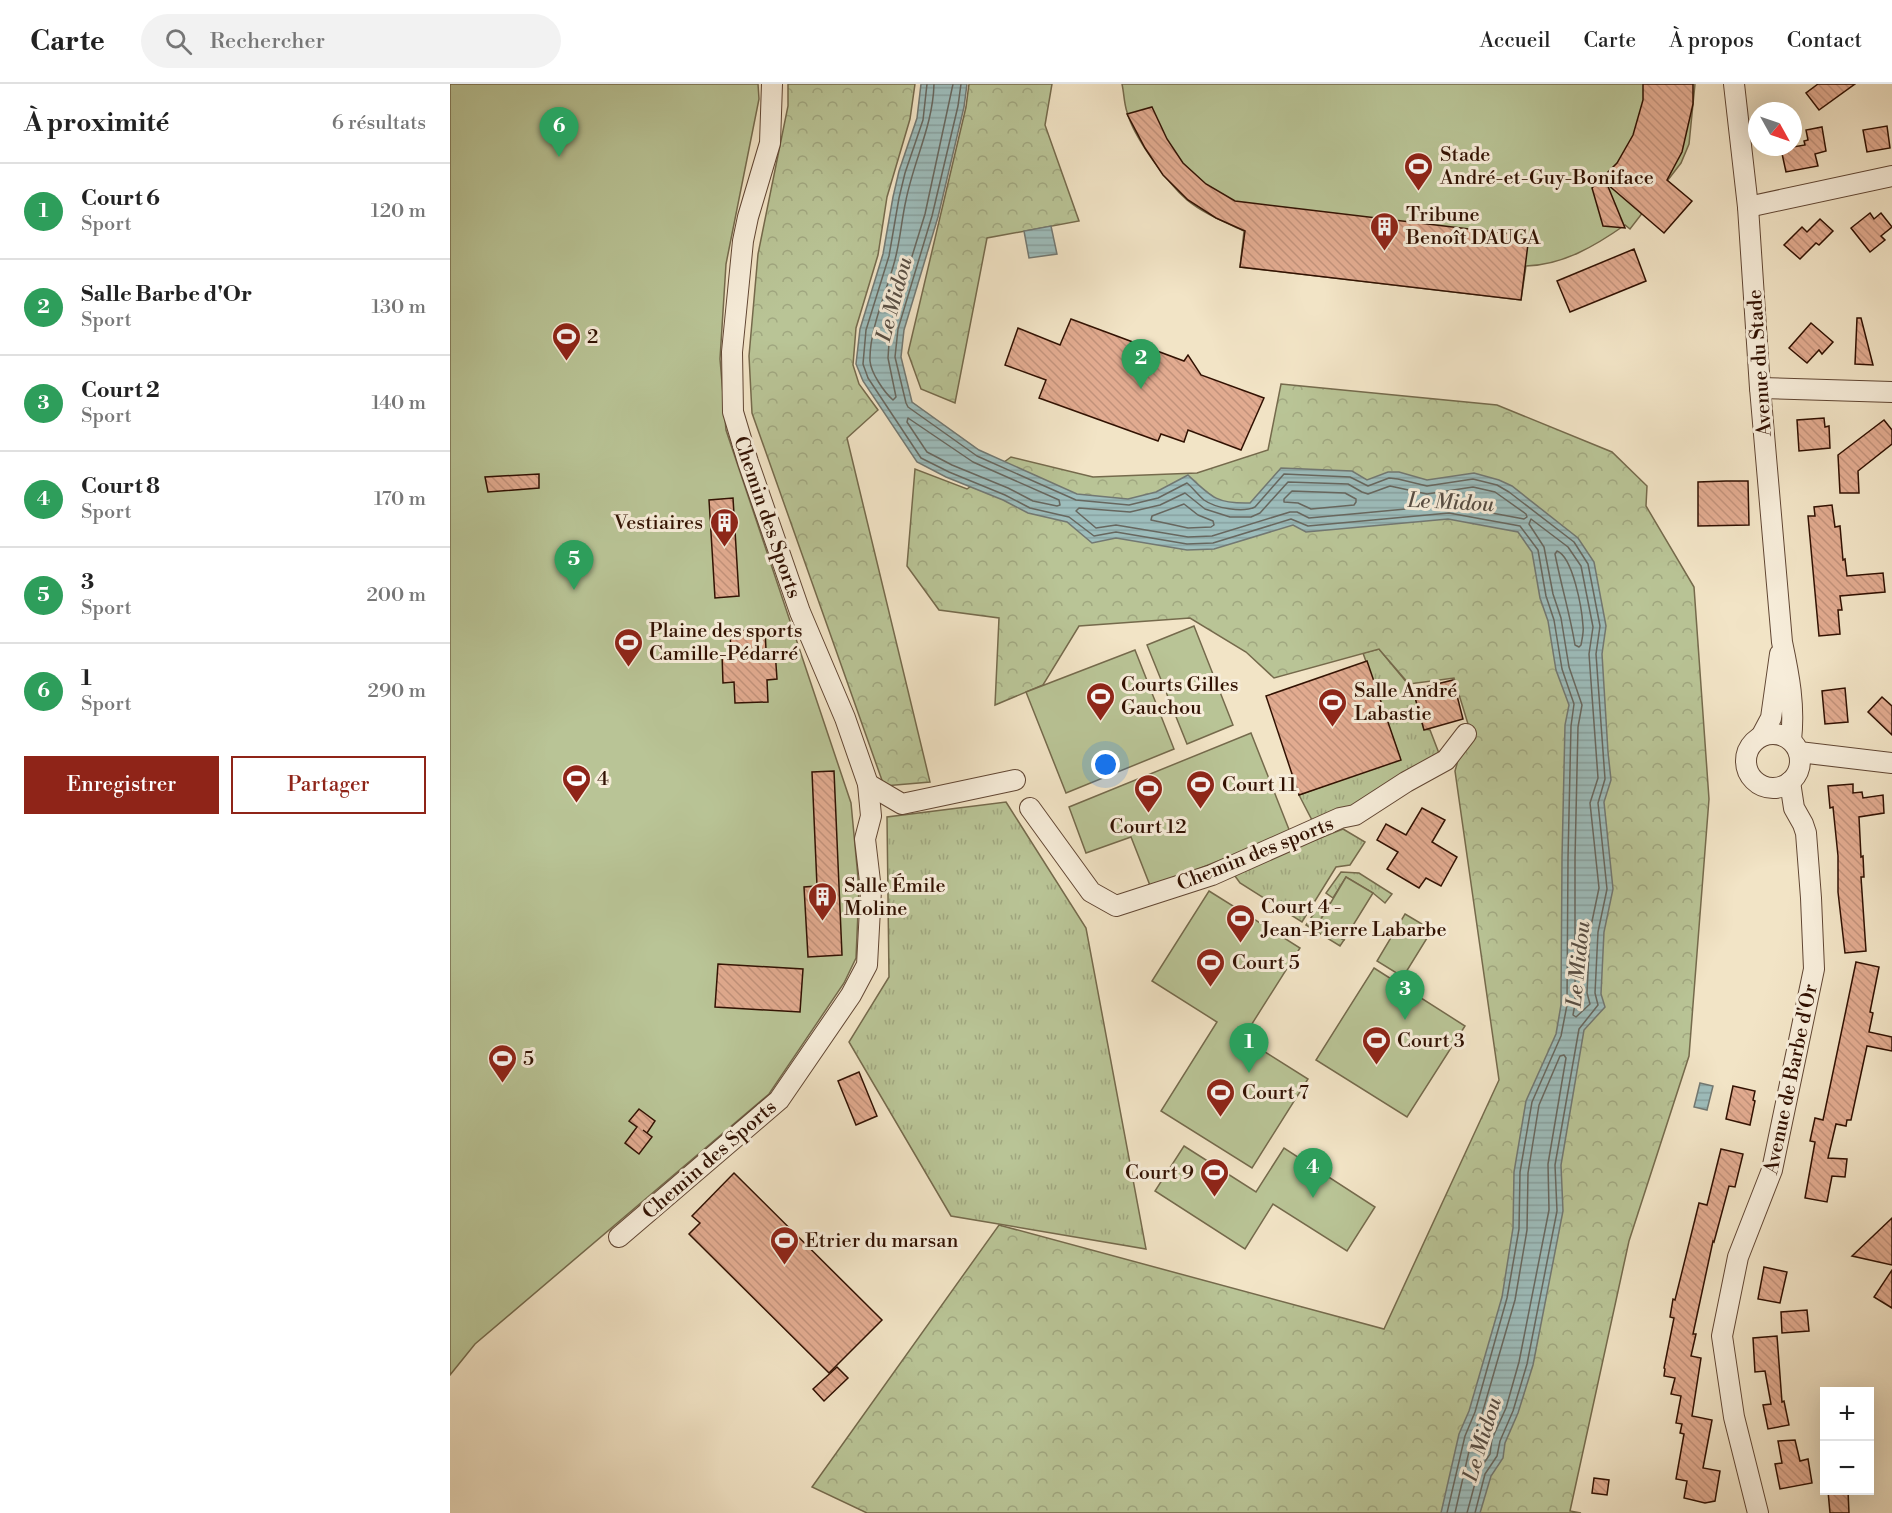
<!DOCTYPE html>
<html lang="fr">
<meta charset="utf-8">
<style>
body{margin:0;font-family:"Libre Bodoni",serif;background:#f2f2f2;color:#222}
.controls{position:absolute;right:18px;bottom:18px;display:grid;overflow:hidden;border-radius:0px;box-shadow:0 6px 24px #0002}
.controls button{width:54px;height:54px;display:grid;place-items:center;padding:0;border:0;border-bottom:2px solid #e0e0e0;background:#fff;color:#222;font:30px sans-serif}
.compass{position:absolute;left:1298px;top:18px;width:54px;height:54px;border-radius:50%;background:#fff;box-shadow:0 6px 24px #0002;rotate:130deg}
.you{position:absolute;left:656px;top:681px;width:21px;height:21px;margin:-15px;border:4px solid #fff;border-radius:50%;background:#1a73e8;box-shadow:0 0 0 9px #1a73e833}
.badge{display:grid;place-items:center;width:39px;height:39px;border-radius:50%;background:#8f2418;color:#fff;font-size:20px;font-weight:700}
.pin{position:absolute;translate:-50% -50px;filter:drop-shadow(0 2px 3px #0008)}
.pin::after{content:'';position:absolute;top:32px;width:21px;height:18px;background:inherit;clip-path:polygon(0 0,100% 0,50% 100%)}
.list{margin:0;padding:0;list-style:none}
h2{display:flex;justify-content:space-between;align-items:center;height:78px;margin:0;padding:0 24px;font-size:26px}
h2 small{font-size:20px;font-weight:400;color:#767676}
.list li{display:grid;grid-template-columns:39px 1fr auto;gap:18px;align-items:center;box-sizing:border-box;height:96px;padding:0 24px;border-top:2px solid #e0e0e0}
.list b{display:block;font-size:22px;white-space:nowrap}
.list p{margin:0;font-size:20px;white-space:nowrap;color:#767676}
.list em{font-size:20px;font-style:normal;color:#767676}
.actions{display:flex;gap:12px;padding:18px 24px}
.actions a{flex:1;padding:14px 0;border:2px solid #8f2418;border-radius:0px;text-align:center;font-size:21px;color:#8f2418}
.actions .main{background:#8f2418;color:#fff}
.icon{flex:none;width:33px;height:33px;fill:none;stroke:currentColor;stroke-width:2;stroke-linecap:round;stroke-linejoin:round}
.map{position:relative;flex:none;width:1442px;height:1429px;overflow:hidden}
header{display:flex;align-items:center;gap:36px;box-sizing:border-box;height:84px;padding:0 30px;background:#fff;border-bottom:2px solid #e0e0e0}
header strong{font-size:28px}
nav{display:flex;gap:33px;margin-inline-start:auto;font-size:21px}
.search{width:420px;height:54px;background:#f2f2f2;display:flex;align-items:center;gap:15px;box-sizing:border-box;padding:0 21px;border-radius:33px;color:#767676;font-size:22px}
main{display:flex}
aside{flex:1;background:#fff}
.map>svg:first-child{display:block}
.grass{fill:url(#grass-tufts);stroke:#756a4c;stroke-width:1.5}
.forest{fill:url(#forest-crowns);stroke:#756a4c;stroke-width:1.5}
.green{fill:#b9c496;stroke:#756a4c;stroke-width:1.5}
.water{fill:url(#water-rules);stroke:#727872;stroke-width:1.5}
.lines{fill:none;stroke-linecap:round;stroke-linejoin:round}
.shore{stroke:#67675f;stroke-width:1.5}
.building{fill:url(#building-back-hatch);stroke:#311102;stroke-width:1.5}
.minor-casing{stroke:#614633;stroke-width:22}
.minor{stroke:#f7edda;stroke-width:20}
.labels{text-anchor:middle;stroke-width:6;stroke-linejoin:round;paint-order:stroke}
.poi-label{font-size:20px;fill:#311102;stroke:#f7edda;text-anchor:start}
.street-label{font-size:20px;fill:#311102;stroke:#f7edda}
.water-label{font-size:21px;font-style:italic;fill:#574d43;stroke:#f7edda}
</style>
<header>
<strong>Carte</strong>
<div class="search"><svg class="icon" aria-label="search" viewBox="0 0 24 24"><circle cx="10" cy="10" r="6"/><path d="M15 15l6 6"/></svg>Rechercher</div>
<nav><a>Accueil</a><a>Carte</a><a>À propos</a><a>Contact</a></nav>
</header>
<main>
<aside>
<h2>À proximité<small>6 résultats</small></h2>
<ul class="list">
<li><span class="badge" style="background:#2e9e5b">1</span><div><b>Court 6</b><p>Sport</p></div><em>120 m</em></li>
<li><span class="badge" style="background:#2e9e5b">2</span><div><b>Salle Barbe d'Or</b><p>Sport</p></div><em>130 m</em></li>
<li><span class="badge" style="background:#2e9e5b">3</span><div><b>Court 2</b><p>Sport</p></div><em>140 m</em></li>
<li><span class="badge" style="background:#2e9e5b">4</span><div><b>Court 8</b><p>Sport</p></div><em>170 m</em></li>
<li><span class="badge" style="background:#2e9e5b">5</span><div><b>3</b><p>Sport</p></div><em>200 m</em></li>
<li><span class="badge" style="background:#2e9e5b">6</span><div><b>1</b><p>Sport</p></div><em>290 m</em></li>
</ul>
<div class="actions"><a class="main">Enregistrer</a><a>Partager</a></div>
</aside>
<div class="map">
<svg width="1442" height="1429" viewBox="0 0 1442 1429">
<defs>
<pattern id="grass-tufts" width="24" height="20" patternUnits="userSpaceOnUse" patternTransform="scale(1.5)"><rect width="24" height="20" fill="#b9c496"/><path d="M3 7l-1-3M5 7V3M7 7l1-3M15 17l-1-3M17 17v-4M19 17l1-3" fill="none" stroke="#a0a780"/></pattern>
<pattern id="forest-crowns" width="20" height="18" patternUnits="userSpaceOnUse" patternTransform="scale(1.5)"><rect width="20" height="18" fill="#b9c496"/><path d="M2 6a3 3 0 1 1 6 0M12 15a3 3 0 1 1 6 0" fill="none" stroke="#a0a780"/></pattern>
<pattern id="water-rules" width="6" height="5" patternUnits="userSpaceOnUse" patternTransform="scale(1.5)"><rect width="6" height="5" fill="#9dbdbc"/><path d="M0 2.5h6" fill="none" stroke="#88a1a0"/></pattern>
<pattern id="building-back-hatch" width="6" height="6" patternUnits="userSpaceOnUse" patternTransform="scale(1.5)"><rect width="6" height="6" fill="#e2ab90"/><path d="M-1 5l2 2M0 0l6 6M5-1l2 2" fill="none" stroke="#c2927b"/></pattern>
</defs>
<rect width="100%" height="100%" fill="#f2e4c6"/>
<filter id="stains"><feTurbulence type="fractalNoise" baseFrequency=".00333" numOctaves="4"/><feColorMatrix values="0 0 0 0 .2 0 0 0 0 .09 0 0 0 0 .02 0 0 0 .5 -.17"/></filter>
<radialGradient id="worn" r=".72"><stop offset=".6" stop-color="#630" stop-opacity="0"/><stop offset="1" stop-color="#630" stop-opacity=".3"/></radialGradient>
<g class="grass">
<polygon points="929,565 963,606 974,645 980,646 990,672 899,725 863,738 849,711 950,674 913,569"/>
<polygon points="556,718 636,844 696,1165 501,1132 399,958 439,893 437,733"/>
<polygon points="893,745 915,758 900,781 886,783 852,838 790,799 785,792 786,787"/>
<polygon points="891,788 909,789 942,810 935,819 923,809 896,793 883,814 876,809"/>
<polygon points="874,815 880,819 868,840 894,856 890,862 856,841"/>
</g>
<g class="forest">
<polygon points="338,0 465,0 460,35 437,113 428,171 406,244 403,281 409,300 428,326 397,354 480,698 434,702 302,329 299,272 308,170 338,22"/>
<polygon points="519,0 602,0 595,41 629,137 537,154 505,319 471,305 458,269 516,23"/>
<polygon points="831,300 1047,321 1162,368 1197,402 1196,422 1244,503 1259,715 1239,972 1179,1157 1120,1427 1131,1429 417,1429 362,1403 549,1141 934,1245 1049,996 1005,687 1018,640 1004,594 959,600 929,565 824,594 796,568 740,534 629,542 593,601 545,621 549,534 489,526 457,482 465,385 517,405 561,373 643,393 747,389 818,366"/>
</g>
<g class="green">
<polygon points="0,0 308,0 309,15 276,180 270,275 276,346 401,719 409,804 406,874 394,899 319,1010 25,1260 0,1291"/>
<path d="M672,0H1245L1239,60L1231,79L1180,145L1175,141C1145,162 1113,181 1076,182L1071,216L790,183L794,147C775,138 754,130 737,116C717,98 684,54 677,28C674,19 674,9 672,0Z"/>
<polygon points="744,542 783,641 737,660 697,561"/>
<polygon points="685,566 724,665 616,709 576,608"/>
<polygon points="801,649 840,748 701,804 681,753 636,769 619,723"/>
<polygon points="896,793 923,809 894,856 868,840"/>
<polygon points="759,807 850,864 793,954 858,995 802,1084 711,1027 767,938 702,897"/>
<polygon points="955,830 982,846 953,893 927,877"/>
<polygon points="924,884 1015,942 957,1033 866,976"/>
<polygon points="734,1062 806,1108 834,1064 925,1123 897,1167 823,1120 795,1165 705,1107"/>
</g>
<g class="water">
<path d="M471,0H517L514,23L488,133L454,246L451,273L462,318L529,366L627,410L678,415L706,408L738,391C761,413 767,420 800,419L831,384L902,387L917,396L938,388H949L977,396L1024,389L1049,396L1062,402L1128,454L1144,478L1156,542L1152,570L1158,668L1161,696L1154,718L1163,805L1154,848L1151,910L1155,923L1134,946L1111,1081L1113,1127L1083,1281L1068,1329L1055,1359L1053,1374L1041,1392L1030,1429H991L1009,1350L1019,1327L1052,1213L1063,1144L1064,1088L1076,1017L1106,950L1111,921L1112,774L1115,641L1119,621L1106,586L1098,537L1090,514L1082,468L1068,448L998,435L856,448L843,441L764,465L737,466L666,454L642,459L617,438L578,429L553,416L496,393L467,378L413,297L406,280L410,245L433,170L443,113L449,87L467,34Z"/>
<polygon points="601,142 607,170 579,174 574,147"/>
<polygon points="1250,999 1263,1002 1257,1026 1244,1023"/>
</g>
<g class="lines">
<g class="shore">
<polyline points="477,0 473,36 455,89 449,114 439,172 416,246 413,280 418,294 471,374 499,388 555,411 580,424 619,433 644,452 666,448 737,460 763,459 841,435 858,442 999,429 1070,442 1088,466 1096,512 1104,536 1112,585 1124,620 1121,642 1118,774 1117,921 1111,952 1082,1018 1070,1088 1069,1145 1057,1214 1025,1328 1015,1352 997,1429"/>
<path d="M484,0C483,41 464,76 456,116C451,138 450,161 443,183C435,211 419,248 420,277C421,289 434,308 443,316L446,313L438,274L440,244L475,130L503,0"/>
<path d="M511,0L508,22L482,132L448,245L445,273L456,319L458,323L527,372L626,416L679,421L708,414L737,399C743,404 748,411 754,416C765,424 793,429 805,423L834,390L900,393L918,402L939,394L948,395L977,402L1023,395L1047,401L1059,408L1124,458L1138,480L1150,542L1146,570L1155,695L1148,719L1157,805L1148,848L1145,909L1148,921L1129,945L1105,1081L1107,1127L1077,1280L1063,1327L1050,1357L1047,1372L1035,1390L1025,1429"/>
<polygon points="458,334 523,378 609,416 610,421 607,422 583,417 558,404 502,381 477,368 457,338"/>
<polygon points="838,398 898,400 912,408 918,410 940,402 977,410 1023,403 1045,408 1076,430 1077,433 1074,435 999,421 859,434 847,428 840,428 762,452 738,453 666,441 646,444 626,427 629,424 680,428 710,421 735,409 755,425 780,433 801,433 810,429"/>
<polygon points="842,407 895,409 906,415 906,418 904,421 861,425 848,419 834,418 834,415"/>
<polygon points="734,420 748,431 763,437 764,441 761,443 738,444 701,436 702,432"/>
<polygon points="1081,435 1118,463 1131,482 1143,543 1139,570 1148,694 1140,719 1149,804 1140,847 1137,909 1140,920 1126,933 1123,931 1125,920 1125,774 1128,643 1132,621 1119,583 1111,534 1103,510 1094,463 1079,440"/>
<path d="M1107,467C1123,473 1132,525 1133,542C1134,548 1132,555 1131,561L1129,563L1125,561C1120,530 1111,501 1105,470Z"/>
<polyline points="1005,1429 1022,1354 1032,1330 1065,1216 1077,1146 1078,1089 1089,1021 1110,972 1114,971 1116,974 1098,1080 1099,1126 1069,1278 1056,1324 1042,1355 1040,1370 1028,1388 1017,1429"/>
</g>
</g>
<g class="building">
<polygon points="1193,0 1243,0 1243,20 1232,68 1217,96 1242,117 1214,149 1157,100 1175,144 1153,142 1142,104 1167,79 1183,51 1193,16"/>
<polygon points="1368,0 1405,0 1369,26 1356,9"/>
<polygon points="702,23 717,55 733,79 756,100 785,117 1079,152 1071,216 790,183 795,147 766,134 738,116 713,91 695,64 677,30"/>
<polygon points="1437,42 1440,64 1417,68 1413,46"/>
<polygon points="1372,43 1376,67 1365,70 1368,82 1336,88 1331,65 1355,61 1354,57 1358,56 1356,46"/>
<polygon points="1420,129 1424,135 1431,129 1442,143 1431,152 1435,156 1420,168 1401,144"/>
<polygon points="1370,135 1383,147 1369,161 1366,159 1350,175 1334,161 1352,143 1357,148"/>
<polygon points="1184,165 1196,197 1120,228 1107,197"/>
<polygon points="1407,234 1411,234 1423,281 1405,280"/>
<polygon points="621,235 734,277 738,271 751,291 814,314 791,366 738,346 734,358 711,350 708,357 589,314 596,296 555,281 568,244 610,261"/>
<polygon points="1361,239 1383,258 1372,270 1369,266 1357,279 1339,264"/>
<polygon points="1374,334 1375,343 1379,342 1380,364 1349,367 1347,336"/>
<polygon points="1434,336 1442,346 1442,360 1408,387 1409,409 1390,409 1388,371"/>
<polygon points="89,390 89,404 38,408 35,393"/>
<polygon points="1276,397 1298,397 1299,441 1248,442 1248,398"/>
<polygon points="283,414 289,512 265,514 259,416"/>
<polygon points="1382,421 1385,443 1390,442 1393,476 1395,475 1397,492 1433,489 1435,508 1390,512 1392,526 1388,526 1390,550 1369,552 1358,432 1365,432 1364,423"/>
<polygon points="315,545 316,566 325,566 327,595 317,596 318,618 285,619 284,598 273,599 272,570 281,569 280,547"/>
<polygon points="917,577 951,676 849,711 816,612"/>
<polygon points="1003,596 1013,635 974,646 963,606"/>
<polygon points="1395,604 1398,638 1375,640 1372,607"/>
<polygon points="1432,613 1442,622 1442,651 1418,628"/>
<polygon points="384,687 392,871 358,873 354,803 367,802 362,688"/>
<polygon points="1403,700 1403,709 1412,708 1413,714 1433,711 1434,729 1409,733 1411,773 1413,772 1414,793 1411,793 1416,867 1395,869 1388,808 1388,772 1383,723 1380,724 1378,702"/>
<polygon points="972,724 995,736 982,758 1007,773 991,802 976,794 969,804 937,785 948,768 927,756 936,740 956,751"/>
<polygon points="1406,878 1429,883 1420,928 1423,929 1419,948 1442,953 1442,967 1417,962 1401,1036 1397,1036 1396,1042 1386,1040 1378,1074 1397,1075 1395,1093 1382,1092 1377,1118 1355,1114 1365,1058 1360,1057 1365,1034 1373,1036"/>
<polygon points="268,880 353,885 350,928 265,923"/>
<polygon points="409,988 427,1032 406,1041 388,997"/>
<polygon points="1283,1002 1305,1007 1303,1016 1305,1017 1300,1041 1276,1035"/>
<polygon points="189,1025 205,1037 197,1049 193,1046 202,1053 189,1070 175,1059 187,1043 179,1037"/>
<polygon points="1271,1065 1293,1070 1285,1103 1279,1102 1264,1158 1263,1157 1243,1250 1246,1250 1241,1272 1251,1274 1242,1332 1262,1336 1253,1384 1270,1387 1265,1417 1255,1419 1234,1414 1237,1397 1226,1395 1234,1350 1230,1349 1232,1340 1226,1339 1231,1312 1221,1310 1225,1294 1214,1292 1215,1285 1214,1284 1224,1234 1220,1233 1223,1215 1225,1216 1249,1119 1257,1121"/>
<polygon points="284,1089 432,1236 379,1289 239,1150 250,1139 242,1132"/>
<polygon points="1442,1134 1442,1181 1402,1172"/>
<polygon points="1314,1183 1337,1188 1330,1219 1308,1215"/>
<polygon points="1442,1186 1442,1224 1424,1213"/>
<polygon points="1357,1226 1359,1247 1332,1249 1331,1228"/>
<polygon points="1327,1252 1332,1318 1334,1317 1339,1341 1318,1345 1313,1321 1321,1320 1315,1287 1305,1288 1303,1254"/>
<polygon points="387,1283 398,1294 374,1317 363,1305"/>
<polygon points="1345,1356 1350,1377 1358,1375 1362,1399 1330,1405 1325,1380 1332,1379 1328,1357"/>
<polygon points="1144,1394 1159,1396 1157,1411 1142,1409"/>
<polygon points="1378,1407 1398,1407 1399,1429 1380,1429"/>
</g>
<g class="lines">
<defs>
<g id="minor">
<path d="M1284,0L1298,123L1310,304L1332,558C1339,591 1345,622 1341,656"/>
<polyline points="1298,123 1442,92"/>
<polyline points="1310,304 1442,308"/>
<circle cx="1323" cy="677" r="27"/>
<polyline points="1312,651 1321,634 1330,570"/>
<polyline points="1349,668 1442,679"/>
<polyline points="418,700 452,720 565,696"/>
<polyline points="580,724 641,808 666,822 762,791 890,734 905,731 956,698 996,676 1016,650"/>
<polyline points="169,1153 329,1016 401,911 417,881 421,806 415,755 421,732 418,700 395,634 350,528 298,378 283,328 282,268 293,157 298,133 320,59 322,0"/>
<polyline points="1308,1429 1284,1333 1272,1252 1288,1173 1322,1086 1364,885 1361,814 1356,749 1353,740 1344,724 1340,698"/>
</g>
</defs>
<use href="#minor" class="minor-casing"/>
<use href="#minor" class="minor"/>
</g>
<defs>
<symbol id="stadium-pin" viewBox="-11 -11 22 30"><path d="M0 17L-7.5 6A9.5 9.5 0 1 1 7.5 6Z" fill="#8f2418" stroke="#f7edda"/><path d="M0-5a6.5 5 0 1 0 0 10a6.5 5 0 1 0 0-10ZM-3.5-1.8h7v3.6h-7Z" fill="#fff"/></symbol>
<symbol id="building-pin" viewBox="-11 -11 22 30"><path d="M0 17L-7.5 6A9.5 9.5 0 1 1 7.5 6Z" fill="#8f2418" stroke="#f7edda"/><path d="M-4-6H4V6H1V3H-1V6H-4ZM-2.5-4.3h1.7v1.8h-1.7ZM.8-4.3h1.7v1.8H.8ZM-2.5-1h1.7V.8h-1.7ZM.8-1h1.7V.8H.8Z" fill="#fff"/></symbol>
</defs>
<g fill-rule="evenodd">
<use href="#stadium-pin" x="952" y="66" width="33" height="45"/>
<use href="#building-pin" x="918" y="126" width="33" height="45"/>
<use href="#stadium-pin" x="100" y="236" width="33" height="45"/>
<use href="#building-pin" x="258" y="422" width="33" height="45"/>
<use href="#stadium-pin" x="162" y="542" width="33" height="45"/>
<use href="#stadium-pin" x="634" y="596" width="33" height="45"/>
<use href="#stadium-pin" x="866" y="602" width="33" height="45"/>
<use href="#stadium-pin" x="110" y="678" width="33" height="45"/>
<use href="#stadium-pin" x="734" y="684" width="33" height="45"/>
<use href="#stadium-pin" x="682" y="688" width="33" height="45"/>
<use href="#building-pin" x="356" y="796" width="33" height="45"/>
<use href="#stadium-pin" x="774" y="818" width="33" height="45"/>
<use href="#stadium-pin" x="744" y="862" width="33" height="45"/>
<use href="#stadium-pin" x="910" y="940" width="33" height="45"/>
<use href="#stadium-pin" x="36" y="958" width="33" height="45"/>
<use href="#stadium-pin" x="754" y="992" width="33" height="45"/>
<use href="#stadium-pin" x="748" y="1072" width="33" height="45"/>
<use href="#stadium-pin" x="318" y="1140" width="33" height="45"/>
</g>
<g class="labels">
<g class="poi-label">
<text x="990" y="77">Stade<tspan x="990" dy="23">André-et-Guy-Boniface</tspan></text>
<text x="956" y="137">Tribune<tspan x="956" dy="23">Benoît DAUGA</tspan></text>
<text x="137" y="259">2</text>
<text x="253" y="445" text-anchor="end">Vestiaires</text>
<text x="199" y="553">Plaine des sports<tspan x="199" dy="23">Camille-Pédarré</tspan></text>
<text x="671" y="607">Courts Gilles<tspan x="671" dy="23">Gauchou</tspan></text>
<text x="904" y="613">Salle André<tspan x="904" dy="23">Labastie</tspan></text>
<text x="147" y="701">4</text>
<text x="772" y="707">Court 11</text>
<text x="698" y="749" text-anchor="middle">Court 12</text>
<text x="394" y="808">Salle Émile<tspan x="394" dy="23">Moline</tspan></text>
<text x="811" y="829">Court 4 -<tspan x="811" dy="23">Jean-Pierre Labarbe</tspan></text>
<text x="782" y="885">Court 5</text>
<text x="947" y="963">Court 3</text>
<text x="73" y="981">5</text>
<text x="792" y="1015">Court 7</text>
<text x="744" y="1095" text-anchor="end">Court 9</text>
<text x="355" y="1163">Etrier du marsan</text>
</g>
<g class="street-label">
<text transform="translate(1309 279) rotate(-94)" y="7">Avenue du Stade</text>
<text transform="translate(318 433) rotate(71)" y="7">Chemin des Sports</text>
<text transform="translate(805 769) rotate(-22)" y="7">Chemin des sports</text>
<text transform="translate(1340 995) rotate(-78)" y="7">Avenue de Barbe d'Or</text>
<text transform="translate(259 1075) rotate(-41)" y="7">Chemin des Sports</text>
</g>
<g class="water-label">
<text transform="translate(444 215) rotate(-75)" y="7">Le Midou</text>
<text transform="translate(1001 418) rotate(3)" y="7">Le Midou</text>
<text transform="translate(1128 880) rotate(-84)" y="7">Le Midou</text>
<text transform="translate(1032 1355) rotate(-73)" y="7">Le Midou</text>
</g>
</g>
<rect width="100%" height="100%" filter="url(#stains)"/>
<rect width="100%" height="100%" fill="url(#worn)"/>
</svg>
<div class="controls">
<button>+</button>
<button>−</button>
</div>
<svg class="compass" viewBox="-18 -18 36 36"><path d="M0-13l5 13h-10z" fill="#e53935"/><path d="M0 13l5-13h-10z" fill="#767676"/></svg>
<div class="you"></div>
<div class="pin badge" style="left:799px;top:989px;background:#2e9e5b">1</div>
<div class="pin badge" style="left:691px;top:305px;background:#2e9e5b">2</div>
<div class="pin badge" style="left:955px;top:936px;background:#2e9e5b">3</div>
<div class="pin badge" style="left:863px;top:1114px;background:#2e9e5b">4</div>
<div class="pin badge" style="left:124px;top:506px;background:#2e9e5b">5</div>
<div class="pin badge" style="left:109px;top:73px;background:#2e9e5b">6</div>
</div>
</main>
